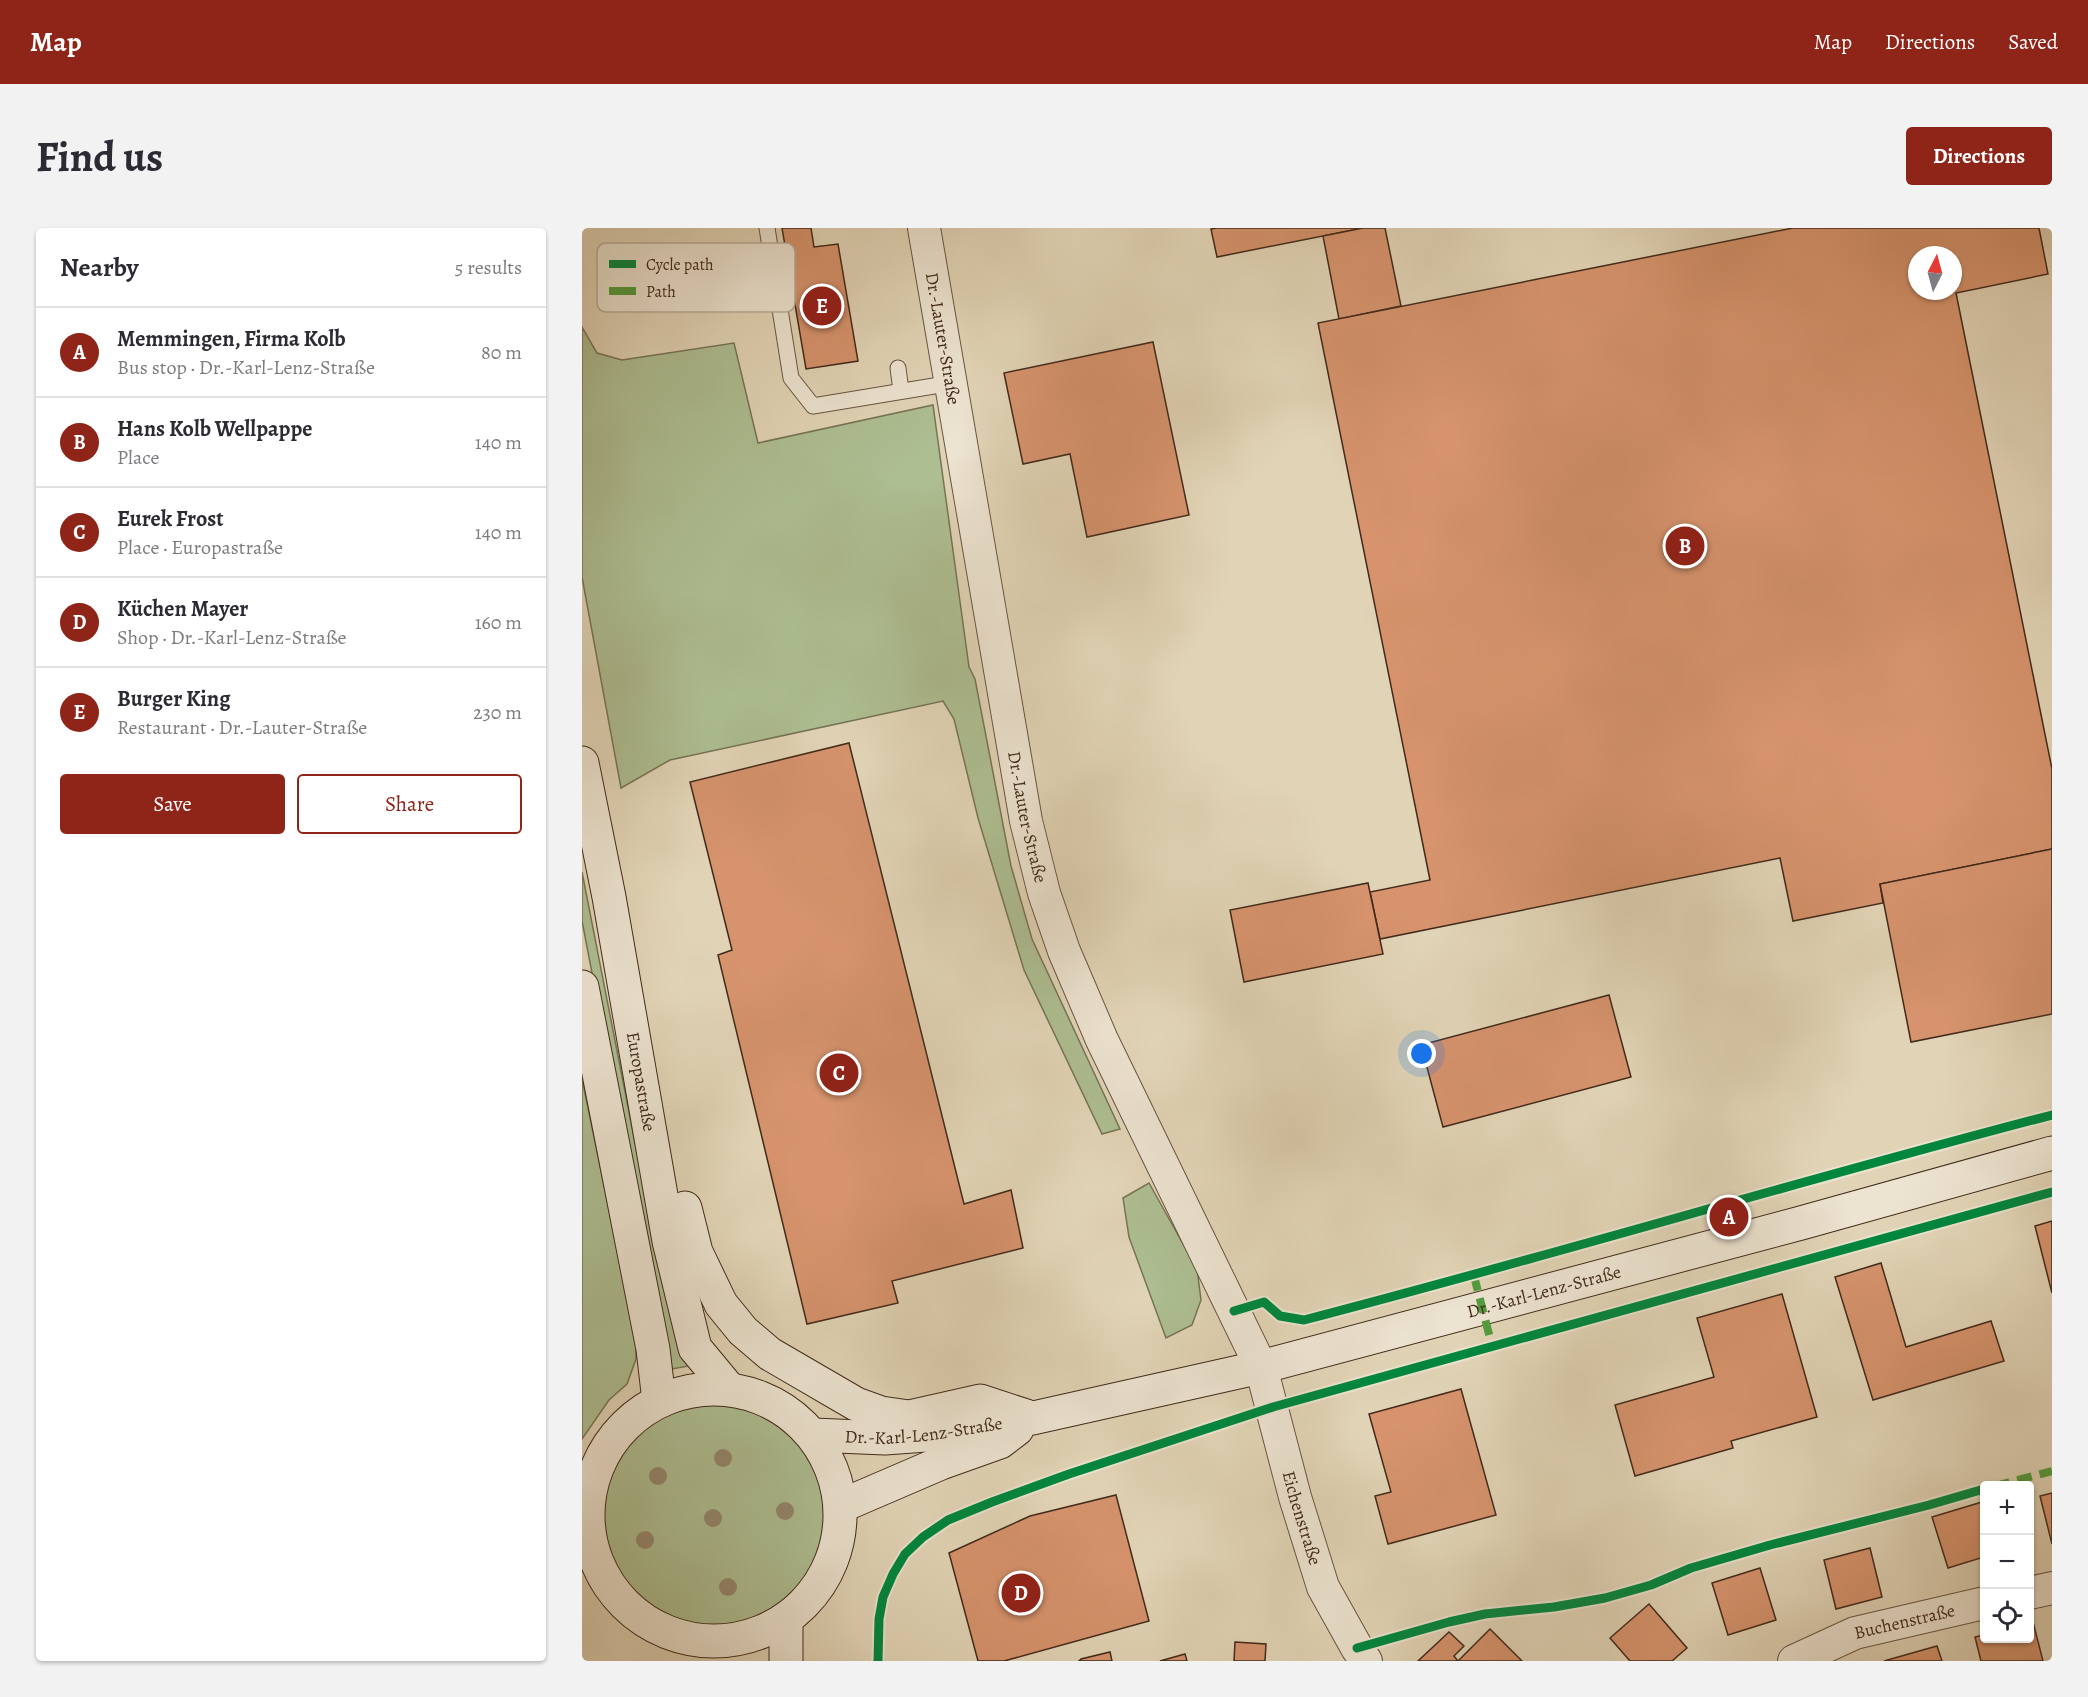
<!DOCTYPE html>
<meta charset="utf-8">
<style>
body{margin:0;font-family:Alegreya,serif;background:#f2f2f3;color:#2b2b33}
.controls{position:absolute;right:18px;bottom:18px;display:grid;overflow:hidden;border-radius:6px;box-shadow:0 2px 4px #0004}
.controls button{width:54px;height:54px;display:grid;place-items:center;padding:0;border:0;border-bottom:2px solid #e1e1e2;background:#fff;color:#2b2b33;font:30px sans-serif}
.compass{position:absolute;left:1326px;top:18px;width:54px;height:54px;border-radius:50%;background:#fff;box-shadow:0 2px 4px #0004;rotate:6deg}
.you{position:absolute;left:840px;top:826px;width:21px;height:21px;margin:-15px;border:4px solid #fff;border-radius:50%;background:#1a73e8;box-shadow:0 0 0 9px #1a73e833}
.badge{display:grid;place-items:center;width:39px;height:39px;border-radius:50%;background:#8f2418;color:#fff;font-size:20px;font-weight:700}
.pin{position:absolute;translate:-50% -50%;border:3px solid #fff;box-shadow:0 2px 6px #0006}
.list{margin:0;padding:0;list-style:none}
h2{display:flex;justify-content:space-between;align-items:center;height:78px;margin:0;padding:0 24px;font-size:26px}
h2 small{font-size:20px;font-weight:400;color:#7c7c81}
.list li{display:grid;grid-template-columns:39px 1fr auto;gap:18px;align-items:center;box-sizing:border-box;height:90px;padding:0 24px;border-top:2px solid #e1e1e2}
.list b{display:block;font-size:22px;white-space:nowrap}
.list p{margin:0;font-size:20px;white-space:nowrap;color:#7c7c81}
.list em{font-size:20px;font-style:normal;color:#7c7c81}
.actions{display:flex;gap:12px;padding:18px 24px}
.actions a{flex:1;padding:14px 0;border:2px solid #8f2418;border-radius:6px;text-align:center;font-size:21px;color:#8f2418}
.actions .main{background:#8f2418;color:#fff}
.icon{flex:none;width:33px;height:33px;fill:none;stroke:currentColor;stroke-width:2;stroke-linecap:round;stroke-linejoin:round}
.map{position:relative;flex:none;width:1470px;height:1433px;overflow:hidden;border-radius:6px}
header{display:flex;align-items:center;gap:36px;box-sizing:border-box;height:84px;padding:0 30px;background:#8f2418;color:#fff}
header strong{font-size:28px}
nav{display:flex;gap:33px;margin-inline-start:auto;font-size:21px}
.intro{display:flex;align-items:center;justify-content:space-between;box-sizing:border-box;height:144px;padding:0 36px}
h1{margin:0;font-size:42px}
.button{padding:15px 27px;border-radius:6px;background:#8f2418;color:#fff;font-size:21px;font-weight:700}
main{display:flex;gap:36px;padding:0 36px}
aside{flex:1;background:#fff;border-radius:6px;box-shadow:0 2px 4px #0004}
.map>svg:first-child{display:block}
.green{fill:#adbe92;stroke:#777456;stroke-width:1.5}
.building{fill:#d6936d;stroke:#412a1b;stroke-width:1.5;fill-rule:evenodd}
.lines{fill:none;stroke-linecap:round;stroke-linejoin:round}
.lane-casing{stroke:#695442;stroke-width:17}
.street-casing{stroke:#695442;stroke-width:34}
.secondary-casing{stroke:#412a1b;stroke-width:35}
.lane{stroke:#ece3d0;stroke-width:15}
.street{stroke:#ece3d0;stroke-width:32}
.secondary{stroke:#ece3d0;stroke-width:33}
.quiet{stroke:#539c3e;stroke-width:8;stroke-dasharray:15 8;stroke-linecap:butt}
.cycleway-casing{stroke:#ece3d0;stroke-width:13}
.cycleway{stroke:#00873e;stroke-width:9}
.tree{fill:#95876e}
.labels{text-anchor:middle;stroke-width:4.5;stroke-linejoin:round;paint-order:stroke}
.street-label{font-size:18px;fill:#412a1b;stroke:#ece3d0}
.key{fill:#ece3d0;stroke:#b9ac9a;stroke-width:1.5}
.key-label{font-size:16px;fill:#412a1b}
</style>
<header>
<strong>Map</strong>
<nav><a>Map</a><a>Directions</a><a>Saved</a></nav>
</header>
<div class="intro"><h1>Find us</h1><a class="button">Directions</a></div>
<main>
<aside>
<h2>Nearby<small>5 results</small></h2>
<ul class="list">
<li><span class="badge">A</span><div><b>Memmingen, Firma Kolb</b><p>Bus stop · Dr.-Karl-Lenz-Straße</p></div><em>80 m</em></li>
<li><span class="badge">B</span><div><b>Hans Kolb Wellpappe</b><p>Place</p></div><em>140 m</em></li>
<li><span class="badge">C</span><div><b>Eurek Frost</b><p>Place · Europastraße</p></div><em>140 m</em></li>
<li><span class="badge">D</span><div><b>Küchen Mayer</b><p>Shop · Dr.-Karl-Lenz-Straße</p></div><em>160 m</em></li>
<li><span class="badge">E</span><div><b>Burger King</b><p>Restaurant · Dr.-Lauter-Straße</p></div><em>230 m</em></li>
</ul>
<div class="actions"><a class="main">Save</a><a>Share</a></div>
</aside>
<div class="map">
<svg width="1470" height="1433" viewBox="0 0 1470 1433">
<rect width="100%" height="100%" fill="#e1d4b6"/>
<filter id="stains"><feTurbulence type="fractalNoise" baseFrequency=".00333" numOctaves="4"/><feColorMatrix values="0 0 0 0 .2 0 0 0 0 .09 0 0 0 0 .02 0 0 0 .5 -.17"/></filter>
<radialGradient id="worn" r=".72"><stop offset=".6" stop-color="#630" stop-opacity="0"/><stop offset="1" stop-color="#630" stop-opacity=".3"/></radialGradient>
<g class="green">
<polygon points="0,99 15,125 40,132 152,115 176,215 351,177 387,439 393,451 429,638 450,711 538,901 520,906 442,742 396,590 372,491 361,473 88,532 39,560 0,349"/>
<polygon points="0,644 55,925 107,1138 90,1141 32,859 0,693"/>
<polygon points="0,851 54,1112 54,1131 45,1156 27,1172 0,1211"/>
<polygon points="567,955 615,1041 619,1072 610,1097 584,1110 547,1009 541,970"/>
<circle cx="132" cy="1287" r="110"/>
</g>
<g class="building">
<polygon points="200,0 229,0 232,19 256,16 276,133 224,141"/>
<polygon points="781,0 635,29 629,1 635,0"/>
<polygon points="781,0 803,0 819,78 757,91 741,8"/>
<path d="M1211,0H1457L1466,46L1374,65L1470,541V621L1298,656L1301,675L1211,693L1198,630L798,711L788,664L848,652L736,95ZM1335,27H1371V63H1335Z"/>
<polygon points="571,114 607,287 505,309 488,226 441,236 422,145"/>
<polygon points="267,515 382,976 429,962 441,1020 310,1053 316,1075 225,1096 136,727 150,722 108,554"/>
<polygon points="1470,621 1470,786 1329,814 1298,656"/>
<polygon points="786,655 801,726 662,754 648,682"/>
<polygon points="1027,767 1049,849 861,899 839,817"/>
<polygon points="1470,993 1470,1065 1453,998"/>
<polygon points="1299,1035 1324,1119 1409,1093 1422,1133 1291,1172 1253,1049"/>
<polygon points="1200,1066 1235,1189 1149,1213 1151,1220 1053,1248 1033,1177 1132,1149 1115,1090"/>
<polygon points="879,1161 914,1287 806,1316 793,1268 809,1264 787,1186"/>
<polygon points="1470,1265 1470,1316 1458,1268"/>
<polygon points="534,1267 567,1393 422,1433 396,1433 367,1325 448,1288"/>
<polygon points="1400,1274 1402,1280 1402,1329 1366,1340 1350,1289"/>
<polygon points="1288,1320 1300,1369 1254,1381 1242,1332"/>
<polygon points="1178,1340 1194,1392 1146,1407 1130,1355"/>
<polygon points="1067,1376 1105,1420 1090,1433 1048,1433 1028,1410"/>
<polygon points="1451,1394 1461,1433 1399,1433 1393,1409 1402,1407 1402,1410 1448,1410 1448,1395"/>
<polygon points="908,1401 940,1433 836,1433 867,1404 882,1418 872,1428 876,1433"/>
<polygon points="653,1414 684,1416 683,1433 652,1433"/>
<polygon points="1355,1418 1360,1433 1302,1433"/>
<polygon points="528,1424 530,1433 497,1433 499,1431"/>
<polygon points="603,1426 605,1433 578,1433"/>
</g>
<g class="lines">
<defs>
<g id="lane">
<polyline points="185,0 209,150 231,178 370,155"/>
<polyline points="316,140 319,163"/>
</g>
<g id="street">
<path id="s1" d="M342,0L444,593L462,665L482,723L520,812L679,1139L713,1269L741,1359L775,1420L784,1433"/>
<polyline points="1448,1365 1470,1360"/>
<path id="s2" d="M1212,1433L1273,1405L1402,1375"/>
</g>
<g id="secondary">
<path id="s3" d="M0,535L27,669L87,1013L113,1120L147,1161"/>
<polyline points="0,759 71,1121 77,1173"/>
<polyline points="103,980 114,1024 139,1076 161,1103 188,1126 274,1176 299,1185 327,1189 398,1173 444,1188"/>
<circle cx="132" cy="1287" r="126"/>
<path id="s4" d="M231,1207L303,1210L344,1207L451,1190L679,1139L1219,995L1470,925"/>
<polyline points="259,1278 359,1235 418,1214 435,1201"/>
<polyline points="204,1391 204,1433"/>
</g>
</defs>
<use href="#lane" class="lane-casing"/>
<use href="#street" class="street-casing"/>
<use href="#secondary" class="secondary-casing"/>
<use href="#lane" class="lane"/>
<use href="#street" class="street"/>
<use href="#secondary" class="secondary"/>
<g class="quiet">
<polyline points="892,1048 910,1118"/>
<polyline points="1413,1258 1470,1243"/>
</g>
<defs>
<g id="cycleway">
<path d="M652,1083L682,1074L698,1088L722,1092C972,1027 1220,952 1470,887"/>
<polyline points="775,1420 867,1394 903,1386 972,1379 1023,1370 1069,1357 1109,1340 1188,1317 1347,1277 1402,1261"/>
<polyline points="296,1433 297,1391 301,1369 311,1346 323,1326 341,1309 366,1292 410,1274 487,1246 691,1179 1470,964"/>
</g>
</defs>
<use href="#cycleway" class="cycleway-casing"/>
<use href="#cycleway" class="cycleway"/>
</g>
<g class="tree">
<circle cx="141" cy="1230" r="9"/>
<circle cx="76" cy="1248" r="9"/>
<circle cx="203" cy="1283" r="9"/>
<circle cx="131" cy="1290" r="9"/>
<circle cx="63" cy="1312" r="9"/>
<circle cx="146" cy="1359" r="9"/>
</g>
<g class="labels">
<g class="street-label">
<text dy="6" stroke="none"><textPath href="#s1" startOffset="112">Dr.-Lauter-Straße</textPath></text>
<text dy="6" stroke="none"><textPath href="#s1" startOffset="598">Dr.-Lauter-Straße</textPath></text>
<text dy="6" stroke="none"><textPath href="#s3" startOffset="324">Europastraße</textPath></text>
<text dy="6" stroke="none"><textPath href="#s4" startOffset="748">Dr.-Karl-Lenz-Straße</textPath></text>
<text dy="6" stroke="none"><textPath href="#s4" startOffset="111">Dr.-Karl-Lenz-Straße</textPath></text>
<text dy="6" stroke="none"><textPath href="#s1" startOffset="1354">Eichenstraße</textPath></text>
<text dy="6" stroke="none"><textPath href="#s2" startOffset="118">Buchenstraße</textPath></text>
</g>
</g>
<rect x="15" y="15" width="198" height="69" rx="9" class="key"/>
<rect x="27" y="32" width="27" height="8" fill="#00873e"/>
<rect x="27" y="59" width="27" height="8" fill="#539c3e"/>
<g class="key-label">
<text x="64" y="42">Cycle path</text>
<text x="64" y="69">Path</text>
</g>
<rect width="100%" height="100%" filter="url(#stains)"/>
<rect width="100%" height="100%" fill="url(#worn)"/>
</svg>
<div class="controls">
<button>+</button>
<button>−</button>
<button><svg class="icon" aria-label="locate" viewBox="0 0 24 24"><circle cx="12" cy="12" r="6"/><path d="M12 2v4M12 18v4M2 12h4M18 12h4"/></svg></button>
</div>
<svg class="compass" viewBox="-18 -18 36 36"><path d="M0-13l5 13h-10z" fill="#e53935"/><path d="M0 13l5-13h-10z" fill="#7c7c81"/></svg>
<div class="you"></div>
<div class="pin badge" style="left:1147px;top:989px">A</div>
<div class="pin badge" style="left:1103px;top:318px">B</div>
<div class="pin badge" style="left:257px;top:845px">C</div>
<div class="pin badge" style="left:439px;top:1365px">D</div>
<div class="pin badge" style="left:240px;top:78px">E</div>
</div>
</main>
